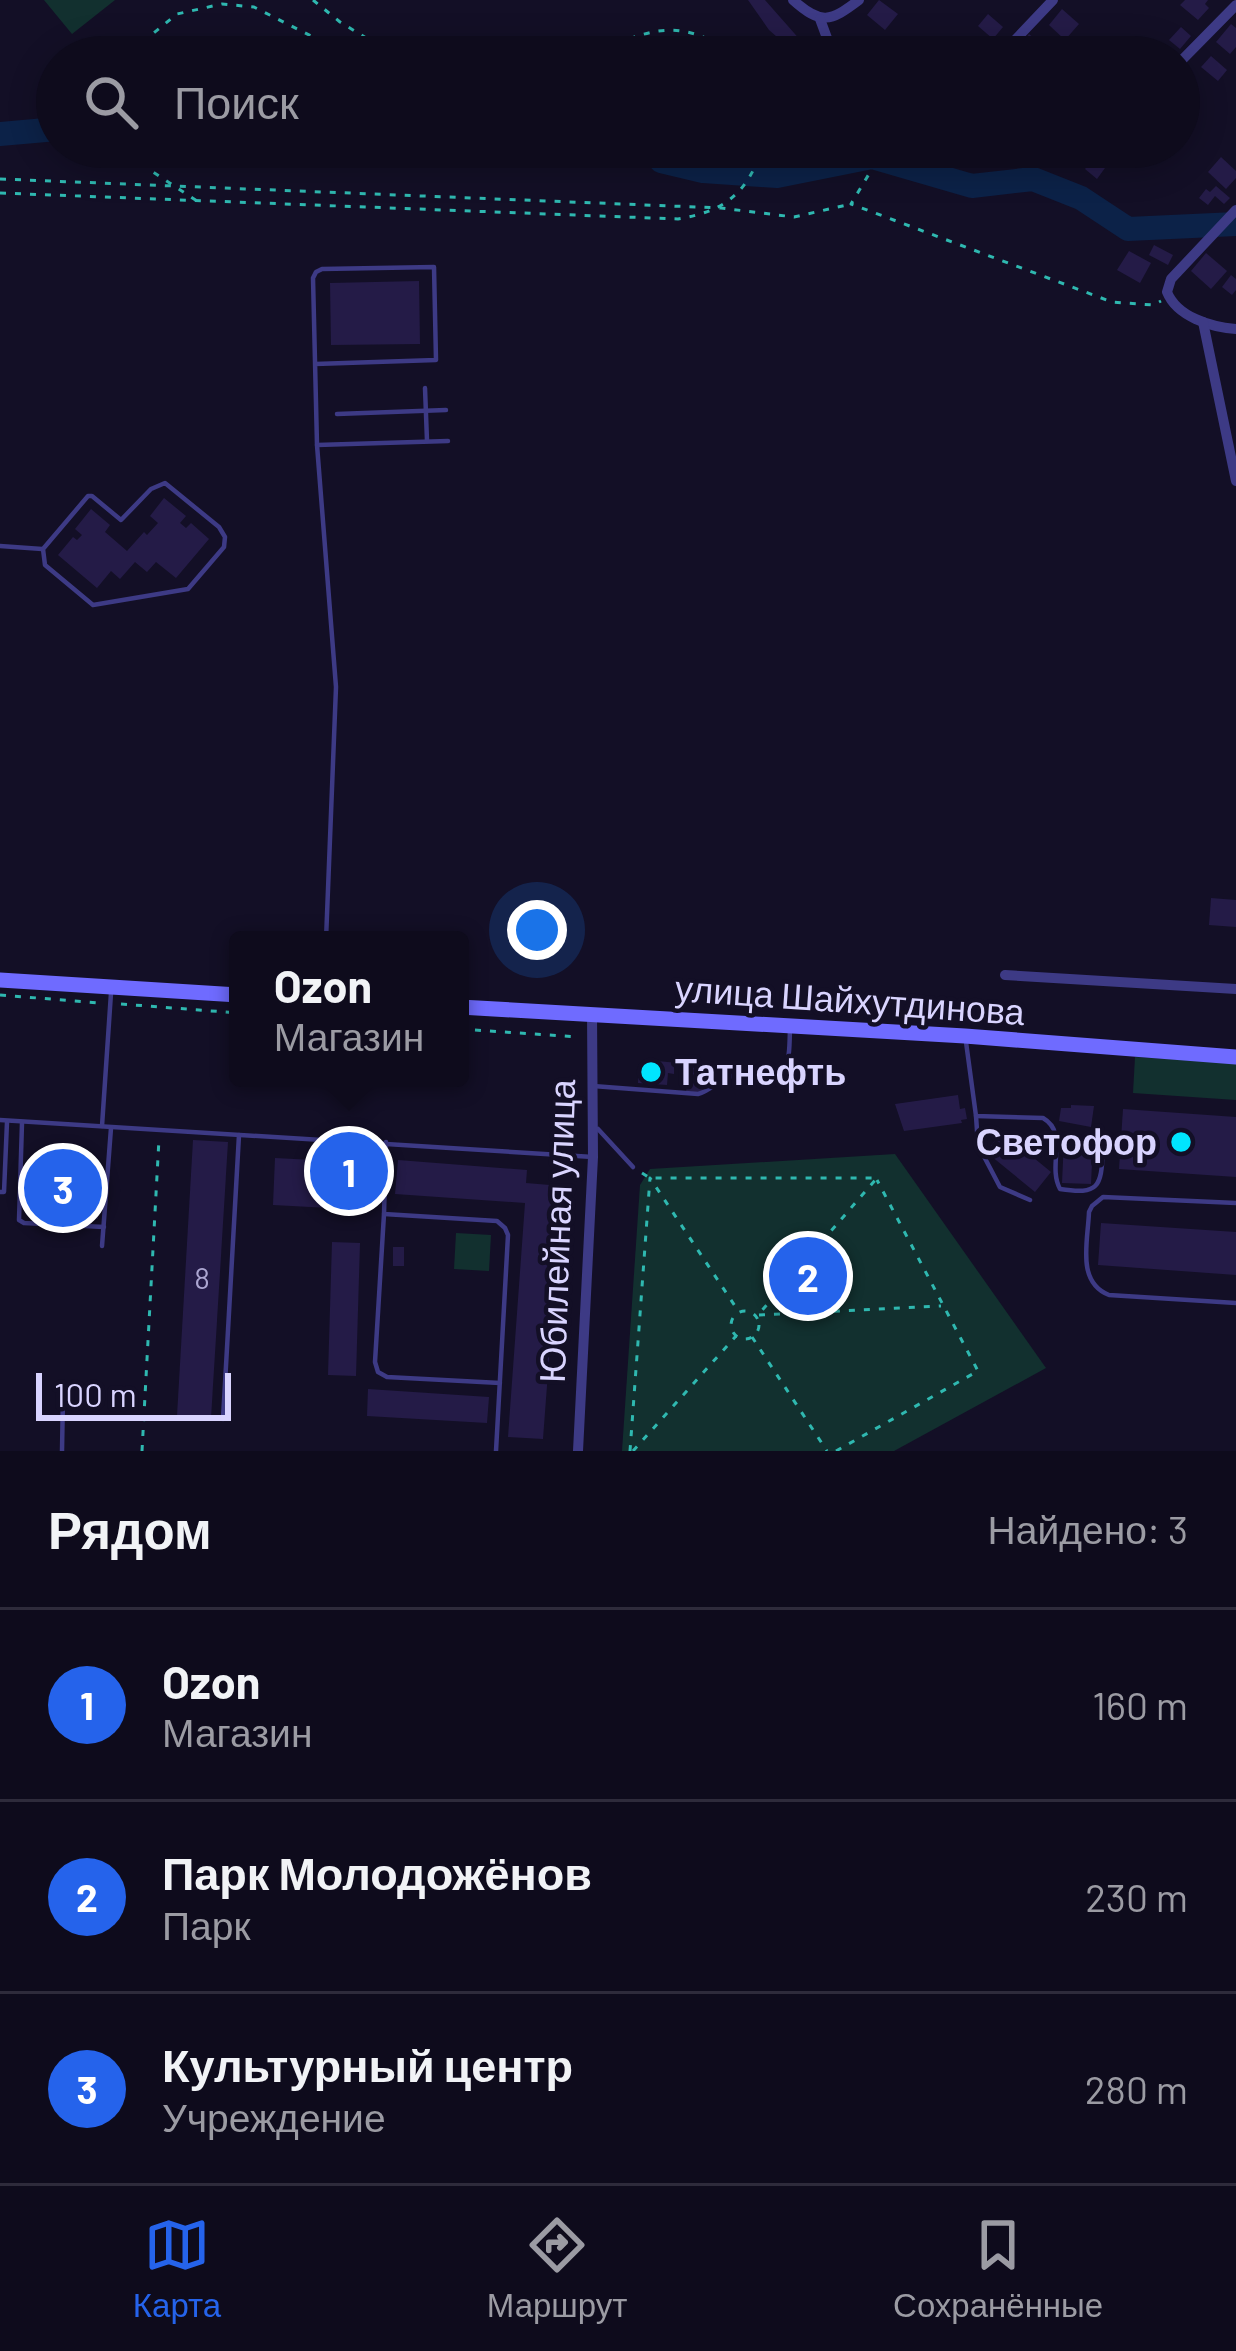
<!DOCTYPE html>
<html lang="ru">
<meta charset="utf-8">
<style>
body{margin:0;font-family:Barlow,sans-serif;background:#1c1929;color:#f1f3f6}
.scale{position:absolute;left:36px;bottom:30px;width:195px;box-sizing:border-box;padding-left:12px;border:6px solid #d9d4ff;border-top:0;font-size:33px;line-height:42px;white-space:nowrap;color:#d9d4ff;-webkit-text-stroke:9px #130f26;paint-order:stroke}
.you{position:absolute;left:537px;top:930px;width:42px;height:42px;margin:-30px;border:9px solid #fff;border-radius:50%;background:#1a73e8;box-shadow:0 0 0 18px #1a73e833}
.badge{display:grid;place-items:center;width:78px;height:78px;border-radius:50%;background:#2563eb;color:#fff;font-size:39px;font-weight:700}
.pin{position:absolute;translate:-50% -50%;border:6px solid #fff;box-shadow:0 3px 12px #0006}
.popup{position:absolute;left:229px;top:931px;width:240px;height:156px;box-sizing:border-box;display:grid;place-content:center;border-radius:12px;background:#0e0b1c;filter:drop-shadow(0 3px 9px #0005);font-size:39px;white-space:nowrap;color:#9b9ba3}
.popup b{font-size:45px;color:#f1f3f6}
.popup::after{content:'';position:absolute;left:50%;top:100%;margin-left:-24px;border:24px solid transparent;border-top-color:#0e0b1c}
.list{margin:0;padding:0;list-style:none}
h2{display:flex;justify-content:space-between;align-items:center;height:156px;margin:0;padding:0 48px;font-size:51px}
h2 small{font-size:39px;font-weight:400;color:#9b9ba3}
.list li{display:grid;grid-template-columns:78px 1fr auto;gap:36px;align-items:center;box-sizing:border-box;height:192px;padding:0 48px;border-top:3px solid #2e2b3b}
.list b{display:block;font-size:45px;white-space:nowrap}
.list p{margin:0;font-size:39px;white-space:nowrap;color:#9b9ba3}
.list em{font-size:39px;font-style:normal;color:#9b9ba3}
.icon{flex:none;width:66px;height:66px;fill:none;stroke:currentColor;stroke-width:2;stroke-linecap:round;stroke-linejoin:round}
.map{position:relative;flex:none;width:1236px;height:1451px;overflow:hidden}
.search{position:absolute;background:#0e0b1c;box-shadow:0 6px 30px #0003;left:36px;right:36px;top:36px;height:132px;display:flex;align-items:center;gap:30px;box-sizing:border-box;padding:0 42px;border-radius:66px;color:#9b9ba3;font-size:45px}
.sheet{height:732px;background:#0e0b1c}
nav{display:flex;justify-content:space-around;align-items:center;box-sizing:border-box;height:168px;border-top:3px solid #2e2b3b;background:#0e0b1c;font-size:33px;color:#9b9ba3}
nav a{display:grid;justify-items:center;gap:6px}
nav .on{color:#2563eb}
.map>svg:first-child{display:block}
.green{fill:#12302f}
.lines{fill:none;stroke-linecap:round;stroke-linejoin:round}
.river{stroke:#0c2248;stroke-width:24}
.building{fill:#241b47}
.path{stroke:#2fb8b0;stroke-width:3;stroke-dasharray:6 9;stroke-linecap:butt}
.service{stroke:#3d3a85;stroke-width:4.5}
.minor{stroke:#3d3a85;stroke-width:10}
.secondary{stroke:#6f6bff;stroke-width:15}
.poi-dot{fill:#00e5ff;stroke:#130f26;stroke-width:4.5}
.labels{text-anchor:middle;stroke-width:9;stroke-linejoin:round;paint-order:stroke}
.number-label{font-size:30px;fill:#aca6d1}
.street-label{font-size:36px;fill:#d9d4ff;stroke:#130f26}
.poi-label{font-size:36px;font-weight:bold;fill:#d9d4ff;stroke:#130f26;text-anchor:start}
</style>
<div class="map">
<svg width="1236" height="1451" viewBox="0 0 1236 1451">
<rect width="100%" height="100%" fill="#130f26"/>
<g class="green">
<polygon points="44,0 115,0 72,34"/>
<polygon points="1135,1057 1236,1063 1236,1100 1133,1093"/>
<polygon points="895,1154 1046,1368 894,1451 622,1451 640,1185 650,1169"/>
<polygon points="456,1233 491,1235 489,1271 454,1269"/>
</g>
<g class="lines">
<g class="river">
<polyline points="0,134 57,129"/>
<polyline points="651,147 661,161 703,171 777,176 872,157 972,186 1033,179 1081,198 1128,229 1236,224"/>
</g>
</g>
<g class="building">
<polygon points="748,0 765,0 802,42 810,57 792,57 784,43 769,30"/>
<polygon points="879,0 898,14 885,30 867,15"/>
<polygon points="1185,0 1208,0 1205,4 1209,8 1198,20 1180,5"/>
<polygon points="1062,9 1079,24 1065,40 1049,25"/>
<polygon points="988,14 1003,27 993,39 978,26"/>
<polygon points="1231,24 1236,28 1236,47 1230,54 1216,42"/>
<polygon points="1181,27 1191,36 1180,49 1169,40"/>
<polygon points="1029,34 1044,46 1035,57 1028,57 1018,48"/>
<polygon points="1211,56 1227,70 1218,81 1201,67"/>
<polygon points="1179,83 1193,95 1179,110"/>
<polygon points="1115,147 1137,147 1141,150 1127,168 1109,153"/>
<polygon points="1221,157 1236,171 1236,178 1226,189 1208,172"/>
<polygon points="1094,159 1105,168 1097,179 1085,169"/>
<polygon points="1216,186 1230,198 1224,204 1215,196 1208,205 1199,198 1206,189 1210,192"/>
<polygon points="1154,245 1173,255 1168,265 1149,255"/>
<polygon points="1129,251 1151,263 1140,283 1117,270"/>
<polygon points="1206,253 1227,271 1211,289 1191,271"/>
<polygon points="1231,275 1236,279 1236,290 1232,295 1222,287"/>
<polygon points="419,281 420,344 331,345 330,283"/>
<polygon points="164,498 186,516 180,523 186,528 191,523 209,539 176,578 156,562 147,572 135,562 120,579 111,571 97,588 58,555 73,537 77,540 82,535 75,529 91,509 110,525 105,532 127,551 144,532 147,535 158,523 150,516"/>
<polygon points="1211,898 1236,900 1236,927 1209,925"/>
<polygon points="657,1061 689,1064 690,1061 707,1062 705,1094 686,1093 688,1068 674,1067 674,1074 668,1073 667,1085 638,1083 639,1064 656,1066"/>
<polygon points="958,1095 960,1109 965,1108 967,1119 961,1120 962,1123 904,1131 895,1104"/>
<polygon points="1071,1105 1094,1106 1091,1127 1059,1121 1061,1108 1071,1108"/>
<polygon points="1123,1109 1236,1117 1236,1177 1119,1169"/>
<polygon points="999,1136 1004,1140 1007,1136 1051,1172 1035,1192 991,1156 993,1153 988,1149"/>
<polygon points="193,1140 228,1142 211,1418 177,1416"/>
<polygon points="1064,1140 1093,1141 1091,1184 1062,1183"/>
<polygon points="49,1151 77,1153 77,1160 96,1161 96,1171 100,1172 98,1219 26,1215 28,1168 33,1168 34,1157 49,1158"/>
<polygon points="275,1158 370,1163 367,1210 273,1205"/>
<polygon points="398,1160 527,1170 526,1183 562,1186 543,1439 508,1437 525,1203 395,1194"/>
<polygon points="1101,1223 1236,1232 1236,1275 1098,1265"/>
<polygon points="332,1242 360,1243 356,1376 328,1375"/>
<rect x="393" y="1247" width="11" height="19"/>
<polygon points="368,1389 489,1397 487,1423 367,1416"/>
</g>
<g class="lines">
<g class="path">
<polyline points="313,0 340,22 389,52"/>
<polyline points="117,57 144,41"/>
<polyline points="137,57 150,36 177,14 222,4 254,7 315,38 368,50 540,57"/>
<path d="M557,57C633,51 660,0 738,57"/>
<polyline points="54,59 57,60"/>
<polyline points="138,147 153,172 197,201"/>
<polyline points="867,147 872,169 851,204 1112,302 1153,305 1161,301"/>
<polyline points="0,179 721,208 794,217 851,204"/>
<path d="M0,193L678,219C726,211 747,193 763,147"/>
<polyline points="0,995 100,1003"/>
<polyline points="121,1004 238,1013"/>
<polyline points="460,1029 578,1037"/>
<polyline points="642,1173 650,1178 877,1178 758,1315"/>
<circle cx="745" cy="1325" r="14"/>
<polyline points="759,1315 941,1306"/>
<polyline points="752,1337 827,1451"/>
<polyline points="142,1451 159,1139"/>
<polyline points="630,1451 650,1178 739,1312"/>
<polyline points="633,1451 736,1336"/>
<polyline points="836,1451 978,1371 877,1180"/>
</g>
<g class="service">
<polyline points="315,364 436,360 434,267 322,269 316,272 313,278 317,445 336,687 326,940"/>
<polyline points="425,388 427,441"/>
<polyline points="337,414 446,410"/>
<polyline points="317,445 448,441"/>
<polygon points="165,483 219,527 225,537 224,547 188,589 93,605 45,565 43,549 88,496 92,496 121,520 151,489"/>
<polyline points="0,546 42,549"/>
<path d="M966,1042L976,1116L1043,1118C1069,1133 1047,1165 1060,1189C1099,1195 1101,1187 1103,1151"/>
<path d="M593,1086L698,1094C711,1091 719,1079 732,1076C733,1076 749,1077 751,1077C791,1078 789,1063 790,1028"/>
<polyline points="976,1116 978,1145 1000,1187 1030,1200"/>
<polyline points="0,1120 593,1157"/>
<polyline points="22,1123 19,1220 24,1223 104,1227"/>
<polyline points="102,1126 111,993"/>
<polyline points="598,1129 633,1167"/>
<polyline points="386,1142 384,1214 497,1221 505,1228 508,1235 496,1451"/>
<polyline points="0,1192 4,1192 7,1122"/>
<path d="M1236,1203L1103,1197L1092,1206L1089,1212C1088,1241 1076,1282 1109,1295L1236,1303"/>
<polyline points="384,1214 375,1362 378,1372 387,1377 500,1383"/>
<polyline points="102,1246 111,1128"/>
<polyline points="223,1419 239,1135"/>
<polyline points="62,1451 63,1395"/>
</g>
<g class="minor">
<path d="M793,0C821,25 830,22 859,0"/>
<polyline points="820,19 834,57"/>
<polyline points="999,57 1053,0"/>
<polyline points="1179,63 1236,5"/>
<polyline points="1086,159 1098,147"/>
<path d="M1236,210L1171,279L1167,292C1177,317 1211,327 1236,329"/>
<polyline points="1203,322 1236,481"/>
<polyline points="1005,975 1236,989"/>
<polyline points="578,1451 593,1157 592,1013"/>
</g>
<g class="secondary">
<polyline points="0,980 238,995"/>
<polyline points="460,1007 965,1036 1236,1057"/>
</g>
</g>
<g class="poi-dot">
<circle cx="651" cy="1072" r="12"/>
<circle cx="1181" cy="1142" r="12"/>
</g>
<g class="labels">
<g class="number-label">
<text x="202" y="1289">8</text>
</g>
<g class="street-label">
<text transform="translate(850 1000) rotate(4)" y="13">улица Шайхутдинова</text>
<text transform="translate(557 1231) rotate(-88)" y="13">Юбилейная улица</text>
</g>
<g class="poi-label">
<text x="675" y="1085">Татнефть</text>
<text x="1157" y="1155" text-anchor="end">Светофор</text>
</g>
</g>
</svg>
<div class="scale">100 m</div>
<div class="you"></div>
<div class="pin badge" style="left:349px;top:1171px">1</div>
<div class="popup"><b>Ozon</b>Магазин</div>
<div class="pin badge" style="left:808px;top:1276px">2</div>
<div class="pin badge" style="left:63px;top:1188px">3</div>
<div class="search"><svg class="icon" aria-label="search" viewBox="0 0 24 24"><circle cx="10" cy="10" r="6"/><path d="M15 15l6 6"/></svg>Поиск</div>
</div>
<section class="sheet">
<h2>Рядом<small>Найдено: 3</small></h2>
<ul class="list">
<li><span class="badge">1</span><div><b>Ozon</b><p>Магазин</p></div><em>160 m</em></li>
<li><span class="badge">2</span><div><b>Парк Молодожёнов</b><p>Парк</p></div><em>230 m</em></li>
<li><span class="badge">3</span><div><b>Культурный центр</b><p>Учреждение</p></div><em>280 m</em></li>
</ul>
</section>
<nav>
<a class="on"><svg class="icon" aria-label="map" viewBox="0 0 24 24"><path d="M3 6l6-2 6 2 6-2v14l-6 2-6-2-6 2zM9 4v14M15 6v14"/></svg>Карта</a>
<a><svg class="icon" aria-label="directions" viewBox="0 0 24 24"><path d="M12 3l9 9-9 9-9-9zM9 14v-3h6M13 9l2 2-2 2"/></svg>Маршрут</a>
<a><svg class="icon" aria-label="saved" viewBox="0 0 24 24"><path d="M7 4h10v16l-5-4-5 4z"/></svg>Сохранённые</a>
</nav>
